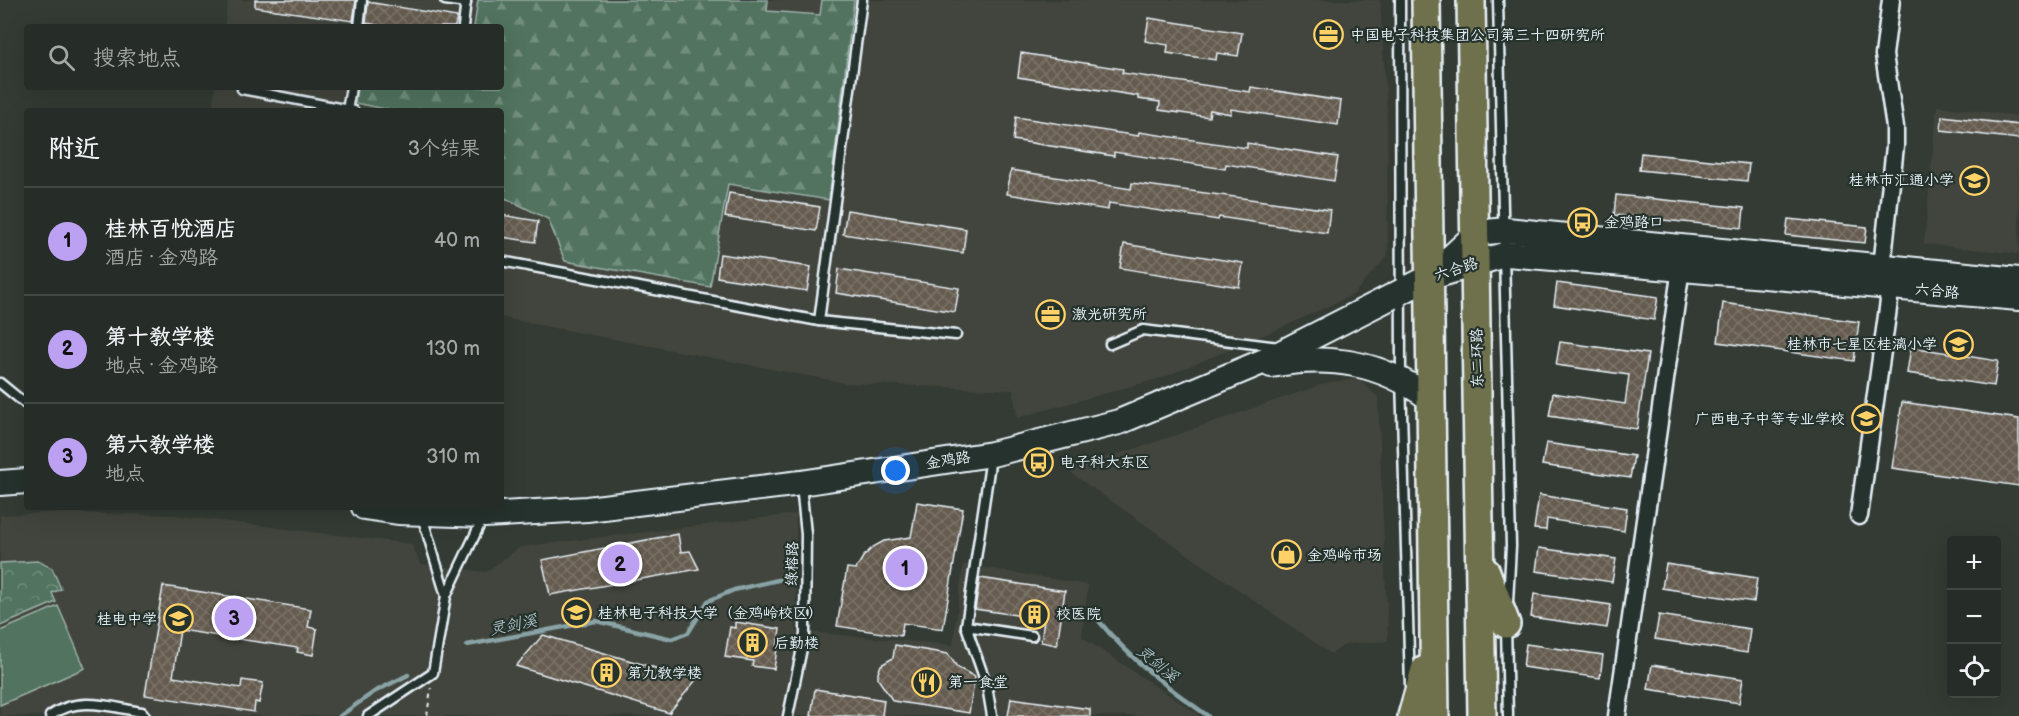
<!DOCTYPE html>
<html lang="zh">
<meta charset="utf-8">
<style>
body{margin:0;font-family:"Balsamiq Sans","LXGW WenKai TC",sans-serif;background:#323833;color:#f1f3f6}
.controls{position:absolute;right:18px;bottom:18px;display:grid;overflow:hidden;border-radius:6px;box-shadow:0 6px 24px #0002}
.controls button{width:54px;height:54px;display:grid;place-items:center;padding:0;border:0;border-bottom:2px solid #424844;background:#262c27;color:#f1f3f6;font:30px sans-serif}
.you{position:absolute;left:896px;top:471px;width:21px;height:21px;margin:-15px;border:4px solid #fff;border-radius:50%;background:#1a73e8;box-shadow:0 0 0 9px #1a73e833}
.badge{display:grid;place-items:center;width:39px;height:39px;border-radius:50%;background:#bca0f2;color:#111;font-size:20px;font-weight:700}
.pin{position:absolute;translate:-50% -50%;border:3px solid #fff;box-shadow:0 2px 6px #0006}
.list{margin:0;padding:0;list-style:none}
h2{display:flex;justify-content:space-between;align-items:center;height:78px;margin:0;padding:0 24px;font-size:26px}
h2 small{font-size:20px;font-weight:400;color:#a4a7a7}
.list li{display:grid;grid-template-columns:39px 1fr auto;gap:18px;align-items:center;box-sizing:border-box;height:108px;padding:0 24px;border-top:2px solid #424844}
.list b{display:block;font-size:22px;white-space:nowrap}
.list p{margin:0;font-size:20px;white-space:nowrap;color:#a4a7a7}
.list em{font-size:20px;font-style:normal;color:#a4a7a7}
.icon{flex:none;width:33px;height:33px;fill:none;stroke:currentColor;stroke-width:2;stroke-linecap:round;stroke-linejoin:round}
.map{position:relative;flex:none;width:2019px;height:716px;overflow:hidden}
.search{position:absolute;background:#262c27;box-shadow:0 6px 24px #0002;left:24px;top:24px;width:480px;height:66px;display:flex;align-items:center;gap:15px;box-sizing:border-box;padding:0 21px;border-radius:6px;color:#a4a7a7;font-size:22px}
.panel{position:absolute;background:#262c27;box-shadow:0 6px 24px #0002;left:24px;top:108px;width:480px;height:402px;border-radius:6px}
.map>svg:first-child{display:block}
.built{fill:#42453c}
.forest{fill:url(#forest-firs);stroke:#9cb2ab;stroke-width:1.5}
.park{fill:url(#park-crowns);stroke:#9cb2ab;stroke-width:1.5}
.pitch{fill:#51735e;stroke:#9cb2ab;stroke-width:1.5}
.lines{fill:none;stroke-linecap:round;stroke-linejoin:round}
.stream{stroke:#89a3a6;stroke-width:4.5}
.building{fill:url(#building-cross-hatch);stroke:#e8f1f8;stroke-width:1.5}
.service-casing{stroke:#e8f1f8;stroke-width:13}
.minor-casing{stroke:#e8f1f8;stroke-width:21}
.secondary-casing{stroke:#e8f1f8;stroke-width:28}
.primary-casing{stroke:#e8f1f8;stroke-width:32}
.path{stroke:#e8f1f8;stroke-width:2;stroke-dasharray:4.5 4.5;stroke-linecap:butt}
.service{stroke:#26332d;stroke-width:8}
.minor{stroke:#26332d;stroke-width:16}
.secondary{stroke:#26332d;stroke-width:24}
.primary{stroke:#6e714b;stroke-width:27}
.labels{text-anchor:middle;stroke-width:4.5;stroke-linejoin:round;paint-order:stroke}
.poi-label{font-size:15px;fill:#e8f1f8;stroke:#26332d;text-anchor:start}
.street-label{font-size:15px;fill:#e8f1f8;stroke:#26332d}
.water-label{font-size:16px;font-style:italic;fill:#a9bdc1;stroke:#26332d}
</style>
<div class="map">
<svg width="2019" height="716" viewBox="0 0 2019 716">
<defs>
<pattern id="forest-firs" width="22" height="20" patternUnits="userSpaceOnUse" patternTransform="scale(1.5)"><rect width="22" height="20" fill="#51735e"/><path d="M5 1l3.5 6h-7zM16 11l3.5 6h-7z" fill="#728e7e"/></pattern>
<pattern id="park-crowns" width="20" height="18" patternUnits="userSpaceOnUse" patternTransform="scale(1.5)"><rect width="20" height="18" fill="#51735e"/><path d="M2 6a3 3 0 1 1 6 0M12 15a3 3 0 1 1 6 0" fill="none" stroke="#728e7e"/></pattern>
<pattern id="building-cross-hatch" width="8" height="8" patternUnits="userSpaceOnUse" patternTransform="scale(1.5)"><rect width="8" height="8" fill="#655b4f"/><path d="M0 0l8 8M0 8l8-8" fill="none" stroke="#7b7369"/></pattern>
</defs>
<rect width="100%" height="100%" fill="#333b34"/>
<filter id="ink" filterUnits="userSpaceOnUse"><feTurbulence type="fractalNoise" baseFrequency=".0167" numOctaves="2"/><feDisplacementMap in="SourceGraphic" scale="12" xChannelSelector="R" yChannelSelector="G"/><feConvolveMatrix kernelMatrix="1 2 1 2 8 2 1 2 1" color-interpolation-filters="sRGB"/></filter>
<g filter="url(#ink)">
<g class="built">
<polygon points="228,0 1380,0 1387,113 1388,255 1354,294 1281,328 1164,377 1017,418 1013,390 845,383 518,321 501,317 501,111 212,111 215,87 501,87 501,27 224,27"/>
<polygon points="1937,106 2019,116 2019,254 1924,244"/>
<polygon points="1358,379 1378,397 1388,641 1346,644 1331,654 1065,469 1141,447 1329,382"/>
<polygon points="46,513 174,515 411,544 421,564 486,572 520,547 796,514 796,631 953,645 963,564 1088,585 1082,637 1200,716 0,716 0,515"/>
</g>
<polygon class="forest" points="478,0 768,0 767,11 820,15 822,0 854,0 829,200 728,184 710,287 565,261 548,219 501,196 501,111 395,111 355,103 357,87 501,87 501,27 474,27"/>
<polygon class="park" points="38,561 52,568 61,589 52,593 56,602 0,626 0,563"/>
<polygon class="pitch" points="58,606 85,668 0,705 0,631"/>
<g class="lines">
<g class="stream">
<path d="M1099,621C1131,660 1167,687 1208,716"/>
<polyline points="467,645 596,621 672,639 688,633 708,601 734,590 791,577"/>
<polyline points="340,716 374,692 408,675"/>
</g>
</g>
<g class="building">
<polygon points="255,0 356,0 353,21 255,7"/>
<polygon points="368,2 457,17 455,27 388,27 366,23"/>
<polygon points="1149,18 1242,33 1238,56 1217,53 1216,60 1167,53 1168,45 1145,41"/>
<polygon points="1021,53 1123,69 1122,73 1250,92 1251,87 1341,101 1338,125 1231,109 1231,114 1210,110 1209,117 1159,110 1160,102 1138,99 1138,96 1018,77"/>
<polygon points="1942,116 2019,125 2019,139 1941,130"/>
<polygon points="1016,117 1138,136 1139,132 1247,148 1247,143 1338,157 1334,181 1226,164 1225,169 1114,152 1114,156 1013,140"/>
<polygon points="1641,153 1749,164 1747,181 1639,170"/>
<polygon points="1011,170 1131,189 1132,183 1330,210 1327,233 1219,217 1218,220 1109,203 1108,210 1007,194"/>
<polygon points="729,193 820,207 816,231 725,217"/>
<polygon points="1616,195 1744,208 1742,228 1614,215"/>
<polygon points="847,210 966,229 963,253 843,234"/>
<polygon points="501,215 538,221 535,242 501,237"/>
<polygon points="1788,219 1867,227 1865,243 1786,235"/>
<polygon points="1124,244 1243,263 1239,287 1120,268"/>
<polygon points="720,254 811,267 807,291 717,277"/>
<polygon points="839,269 959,288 955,312 836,293"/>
<polygon points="1557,283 1658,297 1654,320 1554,305"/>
<polygon points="1723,303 1859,322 1854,361 1718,342"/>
<polygon points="1560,342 1648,354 1637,429 1549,416 1553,393 1625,404 1629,375 1556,365"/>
<polygon points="1911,347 1998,361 1994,386 1907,373"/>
<polygon points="1902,402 2019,419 2019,486 1892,468"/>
<polygon points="1546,443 1634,456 1630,478 1542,465"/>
<polygon points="1539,495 1627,508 1624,531 1547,519 1546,530 1534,529"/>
<polygon points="917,502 963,509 943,629 903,623 901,636 837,626 847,568 856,569 863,557 873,547 884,541 911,537"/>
<polygon points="678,534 681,552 690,551 699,569 550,595 542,560"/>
<polygon points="1539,548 1616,559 1612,582 1536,571"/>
<polygon points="1666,564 1757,578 1754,602 1662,588"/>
<polygon points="980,578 1065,591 1057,645 1041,642 1044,619 975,609"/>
<polygon points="163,586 311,609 308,627 317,629 313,655 297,652 298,648 180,630 173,677 241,688 242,680 263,683 259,703 255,702 254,712 145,695"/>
<polygon points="1534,594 1611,605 1607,628 1531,617"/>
<polygon points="1659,615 1750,629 1747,653 1655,639"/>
<polygon points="735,622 780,629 774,669 752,666 753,661 725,657 730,627 735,628"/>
<polygon points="543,635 696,680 669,713 516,666"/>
<polygon points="1526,644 1603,655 1600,678 1523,667"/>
<polygon points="895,645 948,654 957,667 975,677 969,713 893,701 878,679 878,673 881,665 893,658"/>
<polygon points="1652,665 1743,679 1739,703 1648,689"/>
<polygon points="815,689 884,700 882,716 811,716"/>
<polygon points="1011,698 1090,709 1090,716 1008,716"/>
</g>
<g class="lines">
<defs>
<g id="service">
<polyline points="445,0 466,3"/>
<polyline points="1400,0 1401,378 1410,686"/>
<polyline points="1498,0 1511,546 1508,602"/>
<polyline points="359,27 362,0"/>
<polyline points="463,27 466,0"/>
<polyline points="242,89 354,111"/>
<polyline points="347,111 351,87"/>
<polyline points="501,261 819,321 956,335"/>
<polyline points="819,321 862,0"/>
<polyline points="1110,344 1143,330 1279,347"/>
<polyline points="0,383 27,405"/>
<polyline points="991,457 966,626 987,686 992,716"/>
<polyline points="422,516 446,596"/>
<polyline points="966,626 1032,636"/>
<polyline points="1506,626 1508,716"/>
<path d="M50,716C77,695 111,707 142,712L145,716"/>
<polyline points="368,716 433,673 446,596 483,518"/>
<polyline points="788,716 805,634 806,534 801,485"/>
</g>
<g id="minor">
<polyline points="1859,516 1889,301 1882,267 1895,146 1895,127 1884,55 1891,0"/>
<polyline points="1617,716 1681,268"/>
</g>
<g id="secondary">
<polyline points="1434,273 1477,233 1506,230 2019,280"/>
<path d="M1271,365C1329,354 1381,362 1429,398"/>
<polyline points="0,483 27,481"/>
<polyline points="364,507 398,512 485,515 587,509 801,483 992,454 1119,422 1269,359 1428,278 1507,254 2019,298"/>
</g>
<g id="primary">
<polyline points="1426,0 1435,716"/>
<polyline points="1471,0 1482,716"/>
<polyline points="1486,572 1506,624"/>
<polyline points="1412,716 1425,670"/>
</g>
</defs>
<use href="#service" class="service-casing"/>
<use href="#minor" class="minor-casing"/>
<use href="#secondary" class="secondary-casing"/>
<use href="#primary" class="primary-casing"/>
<polyline class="path" points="427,716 431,688"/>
<use href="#service" class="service"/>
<use href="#minor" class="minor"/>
<use href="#secondary" class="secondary"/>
<use href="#primary" class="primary"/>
</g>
</g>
<defs>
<symbol id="office-ring" viewBox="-11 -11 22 22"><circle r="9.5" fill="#26332d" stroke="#ffd166" stroke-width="1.5"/><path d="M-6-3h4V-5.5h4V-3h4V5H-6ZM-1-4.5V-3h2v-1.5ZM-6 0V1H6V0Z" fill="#ffd166"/></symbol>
<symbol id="school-ring" viewBox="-11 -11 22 22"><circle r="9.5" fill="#26332d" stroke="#ffd166" stroke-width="1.5"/><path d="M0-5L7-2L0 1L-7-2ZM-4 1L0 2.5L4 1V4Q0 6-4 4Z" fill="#ffd166"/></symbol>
<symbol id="bus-ring" viewBox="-11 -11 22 22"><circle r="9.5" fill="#26332d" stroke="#ffd166" stroke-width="1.5"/><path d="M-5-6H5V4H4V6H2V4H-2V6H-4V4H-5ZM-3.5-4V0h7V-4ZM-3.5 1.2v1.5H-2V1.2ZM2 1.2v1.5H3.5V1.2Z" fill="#ffd166"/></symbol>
<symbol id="shop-ring" viewBox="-11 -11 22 22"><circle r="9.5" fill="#26332d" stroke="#ffd166" stroke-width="1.5"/><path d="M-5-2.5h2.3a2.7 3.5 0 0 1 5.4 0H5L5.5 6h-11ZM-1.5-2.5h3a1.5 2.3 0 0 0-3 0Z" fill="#ffd166"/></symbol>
<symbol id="university-ring" viewBox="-11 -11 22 22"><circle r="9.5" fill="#26332d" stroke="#ffd166" stroke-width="1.5"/><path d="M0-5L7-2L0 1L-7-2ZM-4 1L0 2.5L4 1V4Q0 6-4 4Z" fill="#ffd166"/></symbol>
<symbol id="building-ring" viewBox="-11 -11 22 22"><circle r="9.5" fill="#26332d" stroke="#ffd166" stroke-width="1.5"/><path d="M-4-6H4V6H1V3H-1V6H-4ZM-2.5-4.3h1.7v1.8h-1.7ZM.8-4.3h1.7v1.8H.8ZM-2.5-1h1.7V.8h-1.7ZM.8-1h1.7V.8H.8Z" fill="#ffd166"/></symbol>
<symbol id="restaurant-ring" viewBox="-11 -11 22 22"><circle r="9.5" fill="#26332d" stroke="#ffd166" stroke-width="1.5"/><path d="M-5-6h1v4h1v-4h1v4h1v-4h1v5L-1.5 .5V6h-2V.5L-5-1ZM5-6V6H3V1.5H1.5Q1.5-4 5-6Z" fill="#ffd166"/></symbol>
</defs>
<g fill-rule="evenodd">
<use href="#office-ring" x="1312" y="18" width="33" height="33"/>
<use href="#school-ring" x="1958" y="164" width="33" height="33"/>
<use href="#bus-ring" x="1566" y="206" width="33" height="33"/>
<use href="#office-ring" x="1034" y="298" width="33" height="33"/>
<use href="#school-ring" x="1942" y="328" width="33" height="33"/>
<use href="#school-ring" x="1850" y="402" width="33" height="33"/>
<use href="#bus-ring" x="1022" y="446" width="33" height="33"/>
<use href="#shop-ring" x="1270" y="538" width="33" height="33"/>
<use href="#university-ring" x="560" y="596" width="33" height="33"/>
<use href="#building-ring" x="1018" y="598" width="33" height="33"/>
<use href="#school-ring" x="162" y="602" width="33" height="33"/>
<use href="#building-ring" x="736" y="626" width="33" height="33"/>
<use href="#building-ring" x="590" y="656" width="33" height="33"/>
<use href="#restaurant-ring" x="910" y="666" width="33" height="33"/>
</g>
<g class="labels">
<g class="poi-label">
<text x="1350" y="40">中国电子科技集团公司第三十四研究所</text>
<text x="1954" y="185" text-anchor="end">桂林市汇通小学</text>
<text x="1604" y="227">金鸡路口</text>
<text x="1072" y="319">激光研究所</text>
<text x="1937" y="349" text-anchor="end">桂林市七星区桂漓小学</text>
<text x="1845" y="424" text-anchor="end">广西电子中等专业学校</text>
<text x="1060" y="467">电子科大东区</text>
<text x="1307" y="560">金鸡岭市场</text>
<text x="598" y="618">桂林电子科技大学（金鸡岭校区）</text>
<text x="1056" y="619">校医院</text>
<text x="157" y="624" text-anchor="end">桂电中学</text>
<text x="774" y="648">后勤楼</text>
<text x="627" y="678">第九教学楼</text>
<text x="948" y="687">第一食堂</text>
</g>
<g class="street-label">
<text transform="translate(1456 269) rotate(-18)" y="5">六合路</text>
<text transform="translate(1937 291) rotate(5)" y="5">六合路</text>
<text transform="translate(1477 358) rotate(-91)" y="5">东二环路</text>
<text transform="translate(948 460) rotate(-9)" y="5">金鸡路</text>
<text transform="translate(792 564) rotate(-89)" y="5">绿榕路</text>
</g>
<g class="water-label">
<text transform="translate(513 624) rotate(-11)" y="6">灵剑溪</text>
<text transform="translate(1158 663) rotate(40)" y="6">灵剑溪</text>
</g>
</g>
</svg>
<div class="controls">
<button>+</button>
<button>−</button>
<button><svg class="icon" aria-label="locate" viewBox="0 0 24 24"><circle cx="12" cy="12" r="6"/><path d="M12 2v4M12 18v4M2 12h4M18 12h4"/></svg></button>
</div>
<div class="you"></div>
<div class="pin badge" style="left:905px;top:568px">1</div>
<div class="pin badge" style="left:620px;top:564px">2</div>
<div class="pin badge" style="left:234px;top:618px">3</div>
<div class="search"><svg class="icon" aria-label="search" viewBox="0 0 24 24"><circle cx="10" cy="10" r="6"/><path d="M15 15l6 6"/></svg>搜索地点</div>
<section class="panel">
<h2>附近<small>3个结果</small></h2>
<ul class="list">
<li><span class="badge">1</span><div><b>桂林百悦酒店</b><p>酒店 · 金鸡路</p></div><em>40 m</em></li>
<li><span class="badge">2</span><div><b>第十教学楼</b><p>地点 · 金鸡路</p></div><em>130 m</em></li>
<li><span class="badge">3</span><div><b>第六教学楼</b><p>地点</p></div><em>310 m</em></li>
</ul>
</section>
</div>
